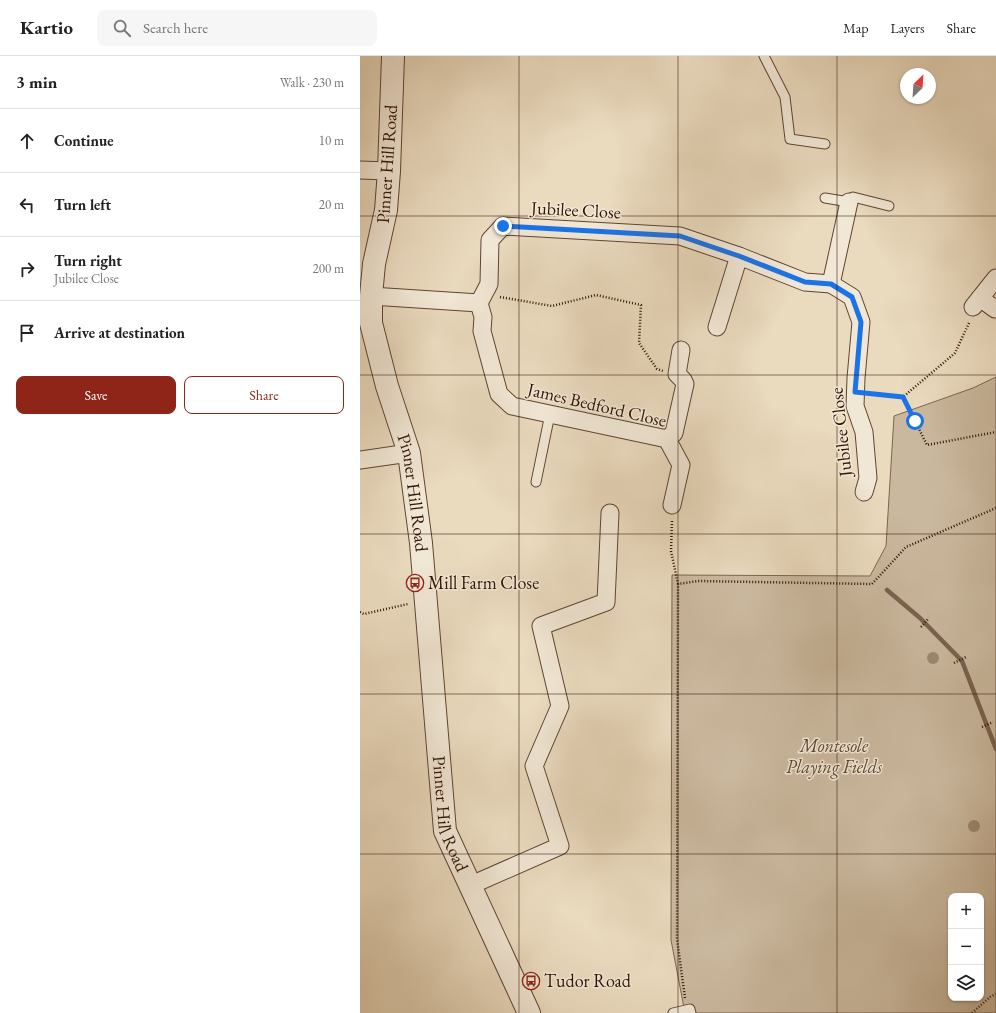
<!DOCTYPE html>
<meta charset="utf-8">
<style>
body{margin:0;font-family:"EB Garamond",serif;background:#f6f6f6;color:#222}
.controls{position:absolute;right:12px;bottom:12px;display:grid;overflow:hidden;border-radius:8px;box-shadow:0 1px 3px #0004}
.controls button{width:36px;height:36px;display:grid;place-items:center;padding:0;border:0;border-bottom:1px solid #e0e0e0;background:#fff;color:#222;font:20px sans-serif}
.compass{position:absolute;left:540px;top:12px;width:36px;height:36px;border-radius:50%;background:#fff;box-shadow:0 1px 3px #0004;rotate:25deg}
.stop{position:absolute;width:12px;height:12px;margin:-9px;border:3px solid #1a73e8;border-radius:50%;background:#fff}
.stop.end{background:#1a73e8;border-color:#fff;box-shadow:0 1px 4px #0008}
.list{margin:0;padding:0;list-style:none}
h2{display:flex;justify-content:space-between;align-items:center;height:52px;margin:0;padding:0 16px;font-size:17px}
h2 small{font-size:13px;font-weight:400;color:#767676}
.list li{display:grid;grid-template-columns:26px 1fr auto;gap:12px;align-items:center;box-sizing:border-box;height:64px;padding:0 16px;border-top:1px solid #e0e0e0}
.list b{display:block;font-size:15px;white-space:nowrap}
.list p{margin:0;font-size:13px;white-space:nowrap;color:#767676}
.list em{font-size:13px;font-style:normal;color:#767676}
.actions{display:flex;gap:8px;padding:12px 16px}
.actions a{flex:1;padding:9px 0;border:1px solid #8f2418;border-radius:8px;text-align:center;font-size:14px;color:#8f2418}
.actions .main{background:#8f2418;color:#fff}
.icon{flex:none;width:22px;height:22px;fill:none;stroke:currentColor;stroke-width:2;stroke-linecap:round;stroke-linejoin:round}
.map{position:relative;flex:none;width:636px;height:957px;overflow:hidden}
header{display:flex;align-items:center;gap:24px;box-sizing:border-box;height:56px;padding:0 20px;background:#fff;border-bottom:1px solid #e0e0e0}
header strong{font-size:19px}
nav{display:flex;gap:22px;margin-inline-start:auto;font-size:14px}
.search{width:280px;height:36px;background:#f6f6f6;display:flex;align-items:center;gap:10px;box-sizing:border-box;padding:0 14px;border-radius:8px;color:#767676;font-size:15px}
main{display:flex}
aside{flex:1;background:#fff}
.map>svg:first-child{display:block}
.green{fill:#cab89e;stroke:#7c6651;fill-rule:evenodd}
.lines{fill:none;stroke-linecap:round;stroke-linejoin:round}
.stream{stroke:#79624e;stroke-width:4.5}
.service-casing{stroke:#5e4532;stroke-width:11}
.minor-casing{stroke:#5e4532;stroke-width:19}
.tertiary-casing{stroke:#5e4532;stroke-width:24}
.path{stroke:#2f1304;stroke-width:2.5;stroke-dasharray:1 2;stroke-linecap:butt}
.service{stroke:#f1e7d5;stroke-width:9}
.minor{stroke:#f1e7d5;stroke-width:17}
.tertiary{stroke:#f1e7d5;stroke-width:22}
.tree{fill:#9d8871}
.route{stroke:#1a73e8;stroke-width:5}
.grid{fill:none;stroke:#2f1304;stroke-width:1;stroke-opacity:0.55}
.labels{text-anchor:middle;stroke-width:3;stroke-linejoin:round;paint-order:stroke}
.street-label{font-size:18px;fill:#2f1304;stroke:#f1e7d5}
.poi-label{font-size:18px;fill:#2f1304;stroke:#f1e7d5;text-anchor:start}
.park-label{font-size:18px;font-style:italic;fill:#5e4532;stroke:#f1e7d5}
</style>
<header>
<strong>Kartio</strong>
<div class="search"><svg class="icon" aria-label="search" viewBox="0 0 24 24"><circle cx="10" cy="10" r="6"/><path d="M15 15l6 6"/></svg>Search here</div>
<nav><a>Map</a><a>Layers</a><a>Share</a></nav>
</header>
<main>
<aside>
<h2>3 min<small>Walk · 230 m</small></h2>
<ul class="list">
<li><svg class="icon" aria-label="ahead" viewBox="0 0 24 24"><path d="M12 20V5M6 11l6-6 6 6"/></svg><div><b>Continue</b></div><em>10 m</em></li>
<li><svg class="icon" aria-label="left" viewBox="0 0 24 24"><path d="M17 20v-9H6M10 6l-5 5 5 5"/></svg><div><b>Turn left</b></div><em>20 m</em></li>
<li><svg class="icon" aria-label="right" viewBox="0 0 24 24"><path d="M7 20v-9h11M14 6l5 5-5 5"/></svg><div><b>Turn right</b><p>Jubilee Close</p></div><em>200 m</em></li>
<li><svg class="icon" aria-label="arrive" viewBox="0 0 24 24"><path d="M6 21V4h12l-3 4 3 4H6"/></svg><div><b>Arrive at destination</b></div></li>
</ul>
<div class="actions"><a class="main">Save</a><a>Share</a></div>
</aside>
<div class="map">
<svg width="636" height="957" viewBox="0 0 636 957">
<rect width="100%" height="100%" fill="#eadabe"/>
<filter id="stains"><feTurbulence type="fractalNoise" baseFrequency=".005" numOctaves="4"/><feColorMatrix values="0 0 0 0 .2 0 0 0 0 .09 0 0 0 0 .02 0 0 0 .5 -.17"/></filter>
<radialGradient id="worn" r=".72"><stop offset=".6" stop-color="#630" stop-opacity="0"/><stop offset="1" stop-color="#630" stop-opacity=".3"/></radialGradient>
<path class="green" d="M636,321V957H325L311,884L312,519L510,520L526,490L534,360L613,332ZM591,840H621V942H591Z"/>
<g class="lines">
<polyline class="stream" points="527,534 560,562 602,605 636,693"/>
<defs>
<g id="service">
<polyline points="404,0 425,41 430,83 465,88"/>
<polyline points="465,142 489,146 493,141 529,150"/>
<polyline points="176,426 190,358"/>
<polyline points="313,957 330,953 331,957"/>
</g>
<g id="minor">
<polyline points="0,114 29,115"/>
<polyline points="471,228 492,241 501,266 496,322 495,350 504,376 508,422 504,436"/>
<polyline points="11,240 119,247 129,228 130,184 143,170 320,180 379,200 445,226 471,228 489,146"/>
<polyline points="620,242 635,253"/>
<polyline points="119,247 123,261 122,275 139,338 152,350 307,383"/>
<polyline points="613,251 636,222"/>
<polyline points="357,271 379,200"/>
<polyline points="307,383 314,377 325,328 323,324 317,318 321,294"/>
<polyline points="307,383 321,409 312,449"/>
<polyline points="0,404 49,397"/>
<polyline points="109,830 200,790 174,710 200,650 181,570 246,546 250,457"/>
</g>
<g id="tertiary">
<path id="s1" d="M33,0L29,115L26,154L14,208L11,240V267L27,330L49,397L61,487L85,775L169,957"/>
</g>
</defs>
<use href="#service" class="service-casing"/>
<use href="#minor" class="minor-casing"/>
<use href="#tertiary" class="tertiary-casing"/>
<g class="path">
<polyline points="140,241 192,250 236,239 281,249 279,287 297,313 303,315"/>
<polyline points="609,267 595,297 543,341 567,389 636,376"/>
<polyline points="510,338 543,341"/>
<polyline points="312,465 311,495 318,528"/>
<polyline points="0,556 4,558 48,548"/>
<polyline points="561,571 569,562"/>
<polyline points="594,607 606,601"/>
<polyline points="622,671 633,666"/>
<polyline points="325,942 317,883 318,528 338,525 512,528 546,491 636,452"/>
<polyline points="612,957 630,941 636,938"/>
</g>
<use href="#service" class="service"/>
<use href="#minor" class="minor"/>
<use href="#tertiary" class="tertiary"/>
</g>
<g class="tree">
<circle cx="573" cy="602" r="6"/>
<circle cx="614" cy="770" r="6"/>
</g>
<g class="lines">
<polyline class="route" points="143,170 320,180 379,200 445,226 471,228 492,241 501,266 495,336 543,341 555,365"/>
</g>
<path class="grid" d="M159,0V957M318,0V957M477,0V957M0,160H636M0,319H636M0,478H636M0,638H636M0,798H636"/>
<defs>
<symbol id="bus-ring" viewBox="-11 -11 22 22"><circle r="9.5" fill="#f1e7d5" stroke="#8f2418" stroke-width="1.5"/><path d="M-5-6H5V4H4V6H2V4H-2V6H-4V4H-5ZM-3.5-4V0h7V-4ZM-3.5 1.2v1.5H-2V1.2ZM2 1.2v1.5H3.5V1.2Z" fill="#8f2418"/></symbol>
</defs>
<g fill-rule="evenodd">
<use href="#bus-ring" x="45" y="517" width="20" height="20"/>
<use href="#bus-ring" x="161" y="915" width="20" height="20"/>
</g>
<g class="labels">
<g class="street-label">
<text transform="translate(27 108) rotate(-86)" y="6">Pinner Hill Road</text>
<text transform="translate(216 154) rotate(3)" y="6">Jubilee Close</text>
<text transform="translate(237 349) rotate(13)" y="6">James Bedford Close</text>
<text transform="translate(481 376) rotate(-96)" y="6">Jubilee Close</text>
<text dy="6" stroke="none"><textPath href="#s1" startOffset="444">Pinner Hill Road</textPath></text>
<text dy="6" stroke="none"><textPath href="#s1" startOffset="768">Pinner Hill Road</textPath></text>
</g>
<g class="poi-label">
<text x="68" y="533">Mill Farm Close</text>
<text x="184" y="931">Tudor Road</text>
</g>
<g class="park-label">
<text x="474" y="696">Montesole<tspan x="474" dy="21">Playing Fields</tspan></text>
</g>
</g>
<rect width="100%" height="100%" filter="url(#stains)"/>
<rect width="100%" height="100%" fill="url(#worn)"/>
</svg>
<div class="controls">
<button>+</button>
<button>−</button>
<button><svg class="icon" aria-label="layers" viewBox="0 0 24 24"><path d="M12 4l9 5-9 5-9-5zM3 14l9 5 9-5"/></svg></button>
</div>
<svg class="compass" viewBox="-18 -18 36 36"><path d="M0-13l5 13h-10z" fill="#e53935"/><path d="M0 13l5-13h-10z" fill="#767676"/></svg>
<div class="stop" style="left:555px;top:365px"></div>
<div class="stop end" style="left:143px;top:170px"></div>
</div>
</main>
